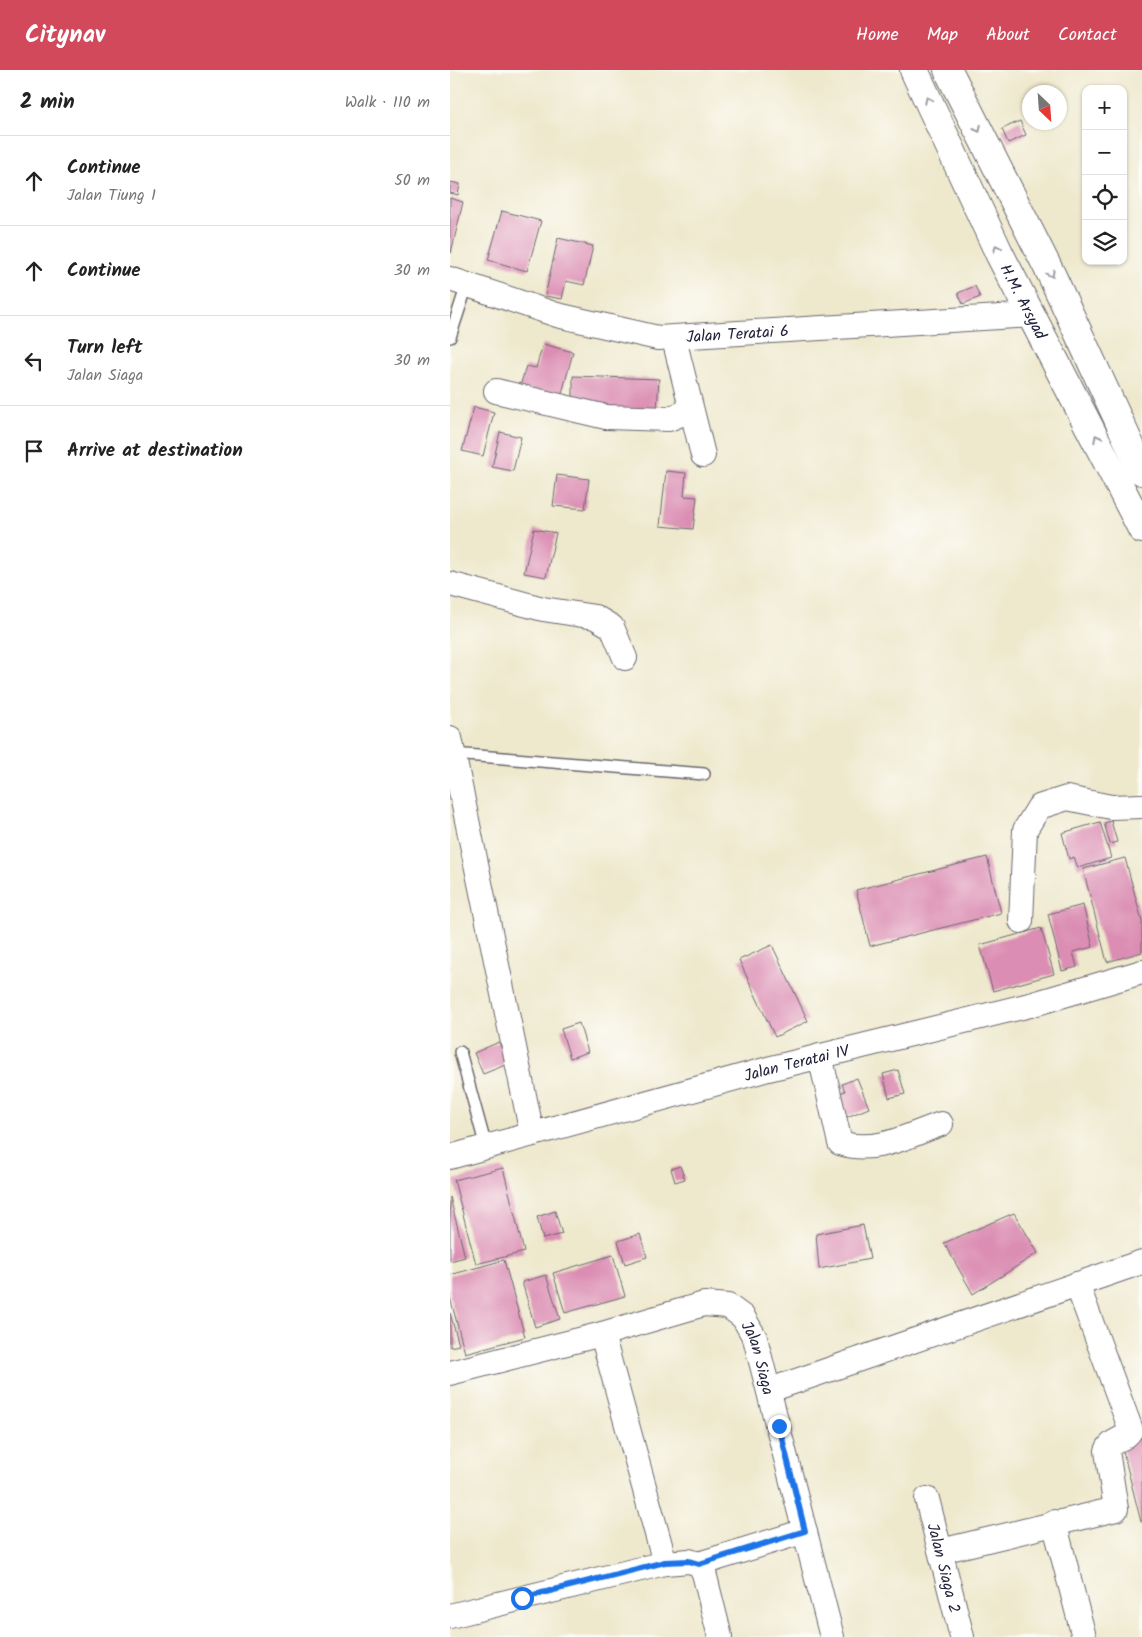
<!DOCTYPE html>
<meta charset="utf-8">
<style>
body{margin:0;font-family:Kalam,sans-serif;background:#f6f6f6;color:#222}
.controls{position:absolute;right:15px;top:15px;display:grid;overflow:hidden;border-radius:10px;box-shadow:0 1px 4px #0004}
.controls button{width:45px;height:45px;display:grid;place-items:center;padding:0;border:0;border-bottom:1px solid #e0e0e0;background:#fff;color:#222;font:25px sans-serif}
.compass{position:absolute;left:572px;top:15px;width:45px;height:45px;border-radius:50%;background:#fff;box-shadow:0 1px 4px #0004;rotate:155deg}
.stop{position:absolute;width:15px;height:15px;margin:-11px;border:4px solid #1a73e8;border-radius:50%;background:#fff}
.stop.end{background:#1a73e8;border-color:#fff;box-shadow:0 1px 5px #0008}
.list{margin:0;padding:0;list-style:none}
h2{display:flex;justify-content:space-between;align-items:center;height:65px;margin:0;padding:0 20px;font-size:21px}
h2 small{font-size:16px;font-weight:400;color:#767676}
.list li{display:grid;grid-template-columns:32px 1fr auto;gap:15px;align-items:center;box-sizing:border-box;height:90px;padding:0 20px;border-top:1px solid #e0e0e0}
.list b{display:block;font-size:19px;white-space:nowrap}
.list p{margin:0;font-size:16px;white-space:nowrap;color:#767676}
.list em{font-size:16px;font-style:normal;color:#767676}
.icon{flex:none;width:28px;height:28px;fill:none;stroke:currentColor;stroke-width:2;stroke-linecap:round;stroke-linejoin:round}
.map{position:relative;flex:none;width:692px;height:1567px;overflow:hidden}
header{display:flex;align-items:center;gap:30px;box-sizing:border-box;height:70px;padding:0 25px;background:#d1495b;color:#fff}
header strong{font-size:24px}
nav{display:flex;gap:28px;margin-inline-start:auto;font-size:18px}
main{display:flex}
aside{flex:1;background:#fff}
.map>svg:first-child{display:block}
.building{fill:#db8db3}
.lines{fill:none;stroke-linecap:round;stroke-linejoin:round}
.service-casing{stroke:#69676e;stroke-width:14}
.minor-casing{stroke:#69676e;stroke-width:26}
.tertiary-casing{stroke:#69676e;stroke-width:30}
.service{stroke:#fff;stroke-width:11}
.minor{stroke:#fff;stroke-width:24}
.tertiary{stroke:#fff;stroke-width:28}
.oneway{stroke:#9c9ca7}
.route{stroke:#1a73e8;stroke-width:6}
.labels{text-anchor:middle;stroke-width:4.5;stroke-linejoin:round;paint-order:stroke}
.street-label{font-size:16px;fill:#22223b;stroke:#fdfcf7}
</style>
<header>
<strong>Citynav</strong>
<nav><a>Home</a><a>Map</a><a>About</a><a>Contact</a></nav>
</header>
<main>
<aside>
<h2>2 min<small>Walk · 110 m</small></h2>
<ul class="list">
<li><svg class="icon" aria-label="ahead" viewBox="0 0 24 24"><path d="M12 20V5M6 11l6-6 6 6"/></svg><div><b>Continue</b><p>Jalan Tiung 1</p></div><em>50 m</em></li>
<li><svg class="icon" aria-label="ahead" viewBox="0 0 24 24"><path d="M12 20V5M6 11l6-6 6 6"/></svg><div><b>Continue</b></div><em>30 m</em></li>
<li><svg class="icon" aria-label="left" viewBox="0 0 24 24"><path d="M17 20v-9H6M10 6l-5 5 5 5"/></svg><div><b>Turn left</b><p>Jalan Siaga</p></div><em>30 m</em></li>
<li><svg class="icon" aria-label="arrive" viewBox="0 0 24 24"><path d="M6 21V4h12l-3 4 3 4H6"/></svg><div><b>Arrive at destination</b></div></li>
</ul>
</aside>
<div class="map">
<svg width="692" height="1567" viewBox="0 0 692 1567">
<rect width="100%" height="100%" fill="#fdfcf7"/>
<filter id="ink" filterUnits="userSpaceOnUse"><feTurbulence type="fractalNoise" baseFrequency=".02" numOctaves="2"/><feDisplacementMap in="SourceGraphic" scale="10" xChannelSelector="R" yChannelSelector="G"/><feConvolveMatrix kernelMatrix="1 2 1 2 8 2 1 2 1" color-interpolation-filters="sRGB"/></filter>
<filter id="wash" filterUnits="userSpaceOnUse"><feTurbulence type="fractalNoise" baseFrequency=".0096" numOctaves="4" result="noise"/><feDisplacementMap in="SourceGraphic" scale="20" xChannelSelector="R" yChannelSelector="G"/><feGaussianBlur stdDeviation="1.12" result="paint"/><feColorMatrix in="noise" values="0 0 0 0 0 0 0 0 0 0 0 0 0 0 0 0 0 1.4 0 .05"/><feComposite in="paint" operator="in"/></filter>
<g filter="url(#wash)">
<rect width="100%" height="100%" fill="#eee8cc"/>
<g id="blocks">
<g class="building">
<polygon points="570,51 576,65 558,73 552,59"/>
<polygon points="0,112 10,114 8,125 0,123"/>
<polygon points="0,128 13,132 1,183 0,183"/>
<polygon points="52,141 91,151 77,201 38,190"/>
<polygon points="108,168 143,176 134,215 116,211 112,229 95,226"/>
<polygon points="525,216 530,227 513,234 508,223"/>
<polygon points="93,274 123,282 110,331 69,320 76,296 86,298"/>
<polygon points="123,306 209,309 207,340 123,337"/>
<polygon points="24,337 44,342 33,386 12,381"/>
<polygon points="50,362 71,367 63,401 42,397"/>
<polygon points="216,401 236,403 234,426 247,427 243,459 210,456"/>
<polygon points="107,405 139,409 135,439 103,436"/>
<polygon points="84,459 106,463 96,507 74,503"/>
<polygon points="661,751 667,772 660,774 654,753"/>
<polygon points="650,752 661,788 628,798 624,787 619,789 612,763"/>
<polygon points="537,787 551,843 420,876 406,820"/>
<polygon points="675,788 692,851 692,882 657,892 633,799"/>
<polygon points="633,835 643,877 623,882 627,897 612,901 598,844"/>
<polygon points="591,858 604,904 543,921 530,875"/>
<polygon points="322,875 358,951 325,967 289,890"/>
<polygon points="129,953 138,982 120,988 111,959"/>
<polygon points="49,972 58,994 33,1004 24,983"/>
<polygon points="448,1000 455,1024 439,1028 433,1004"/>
<polygon points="407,1008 419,1038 397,1047 387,1024 395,1021 392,1014"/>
<polygon points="230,1096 235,1109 225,1112 221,1099"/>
<polygon points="53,1098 74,1182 26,1194 4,1110"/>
<polygon points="0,1127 15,1187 0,1191"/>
<polygon points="105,1141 112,1164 93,1169 87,1147"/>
<polygon points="564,1143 588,1183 523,1224 494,1173"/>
<polygon points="413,1155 420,1189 369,1199 366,1164"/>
<polygon points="190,1164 197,1187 175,1194 168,1171"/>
<polygon points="163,1185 175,1226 115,1243 103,1203"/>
<polygon points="54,1190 75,1267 15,1283 0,1227 0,1205"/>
<polygon points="96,1205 110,1249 85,1257 72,1212"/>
<polygon points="0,1243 9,1275 0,1277"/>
<polygon points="692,1363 692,1452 691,1452 670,1369"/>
</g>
</g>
</g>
<g filter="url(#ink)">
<use href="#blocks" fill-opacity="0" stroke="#69676e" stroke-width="1"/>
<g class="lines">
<defs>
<g id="service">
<polyline points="0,267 17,215"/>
<polyline points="3,684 254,704"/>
<polyline points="10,982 36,1077"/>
</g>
<g id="minor">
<path id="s1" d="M0,209L107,245L208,268L583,245"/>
<polyline points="224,269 253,385"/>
<polyline points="46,321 156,347 219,349 241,340"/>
<polyline points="0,514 93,539 145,547 162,557 175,588"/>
<polyline points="0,668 82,1064"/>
<polyline points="571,851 575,760 589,737 617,728 661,737 692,736"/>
<path d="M370,986L390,1073C426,1084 457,1066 491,1054"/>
<path id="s2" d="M0,1087L318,999L580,935L692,902"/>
<polyline points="152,1264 215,1493"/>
<path id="s3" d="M0,1303L152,1264L254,1234L278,1236L293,1247L305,1268L382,1567"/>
<polyline points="320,1320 692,1192"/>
<path id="s4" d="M477,1429L512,1567"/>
<polyline points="604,1452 634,1567"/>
<path d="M491,1481L666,1439L657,1381C661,1369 676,1370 681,1360L627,1214"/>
<polyline points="249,1494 355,1461"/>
<polyline points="0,1546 215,1493 239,1491 249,1494 254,1503 270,1567"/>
</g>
<g id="tertiary">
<path id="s5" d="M464,0L550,185L692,459"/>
<polyline points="498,0 602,206 692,401"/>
</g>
</defs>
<use href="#service" class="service-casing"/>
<use href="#minor" class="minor-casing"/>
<use href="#tertiary" class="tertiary-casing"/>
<use href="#service" class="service"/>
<use href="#minor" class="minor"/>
<use href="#tertiary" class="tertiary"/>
</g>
<defs><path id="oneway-chevron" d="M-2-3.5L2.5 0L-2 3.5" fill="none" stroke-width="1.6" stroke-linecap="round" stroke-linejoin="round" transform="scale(1.25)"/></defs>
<g class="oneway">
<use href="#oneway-chevron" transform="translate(478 30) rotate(-115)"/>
<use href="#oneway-chevron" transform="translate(528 59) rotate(63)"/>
<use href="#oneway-chevron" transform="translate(547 178) rotate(-115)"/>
<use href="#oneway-chevron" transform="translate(601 204) rotate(64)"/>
<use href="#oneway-chevron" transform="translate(647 368) rotate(-117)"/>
</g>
</g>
<g class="lines" filter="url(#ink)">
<polyline class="route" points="72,1528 215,1492 239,1491 249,1494 355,1461 329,1356"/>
</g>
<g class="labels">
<g class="street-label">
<text dy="6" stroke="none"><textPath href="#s5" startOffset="256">H.M. Arsyad</textPath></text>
<text dy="6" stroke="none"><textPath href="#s1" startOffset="296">Jalan Teratai 6</textPath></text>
<text dy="6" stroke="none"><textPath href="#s2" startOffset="359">Jalan Teratai IV</textPath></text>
<text dy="6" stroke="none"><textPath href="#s3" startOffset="350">Jalan Siaga</textPath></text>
<text dy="6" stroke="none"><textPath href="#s4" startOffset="71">Jalan Siaga 2</textPath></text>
</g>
</g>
</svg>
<div class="controls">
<button>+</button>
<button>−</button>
<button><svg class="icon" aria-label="locate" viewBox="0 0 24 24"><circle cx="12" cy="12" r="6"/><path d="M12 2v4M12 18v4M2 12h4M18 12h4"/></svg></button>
<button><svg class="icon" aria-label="layers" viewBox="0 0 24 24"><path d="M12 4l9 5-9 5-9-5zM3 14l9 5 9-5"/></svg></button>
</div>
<svg class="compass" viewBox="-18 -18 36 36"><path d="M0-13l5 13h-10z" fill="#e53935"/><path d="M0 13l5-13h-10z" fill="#767676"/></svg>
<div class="stop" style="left:72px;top:1528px"></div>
<div class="stop end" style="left:329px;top:1356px"></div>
</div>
</main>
